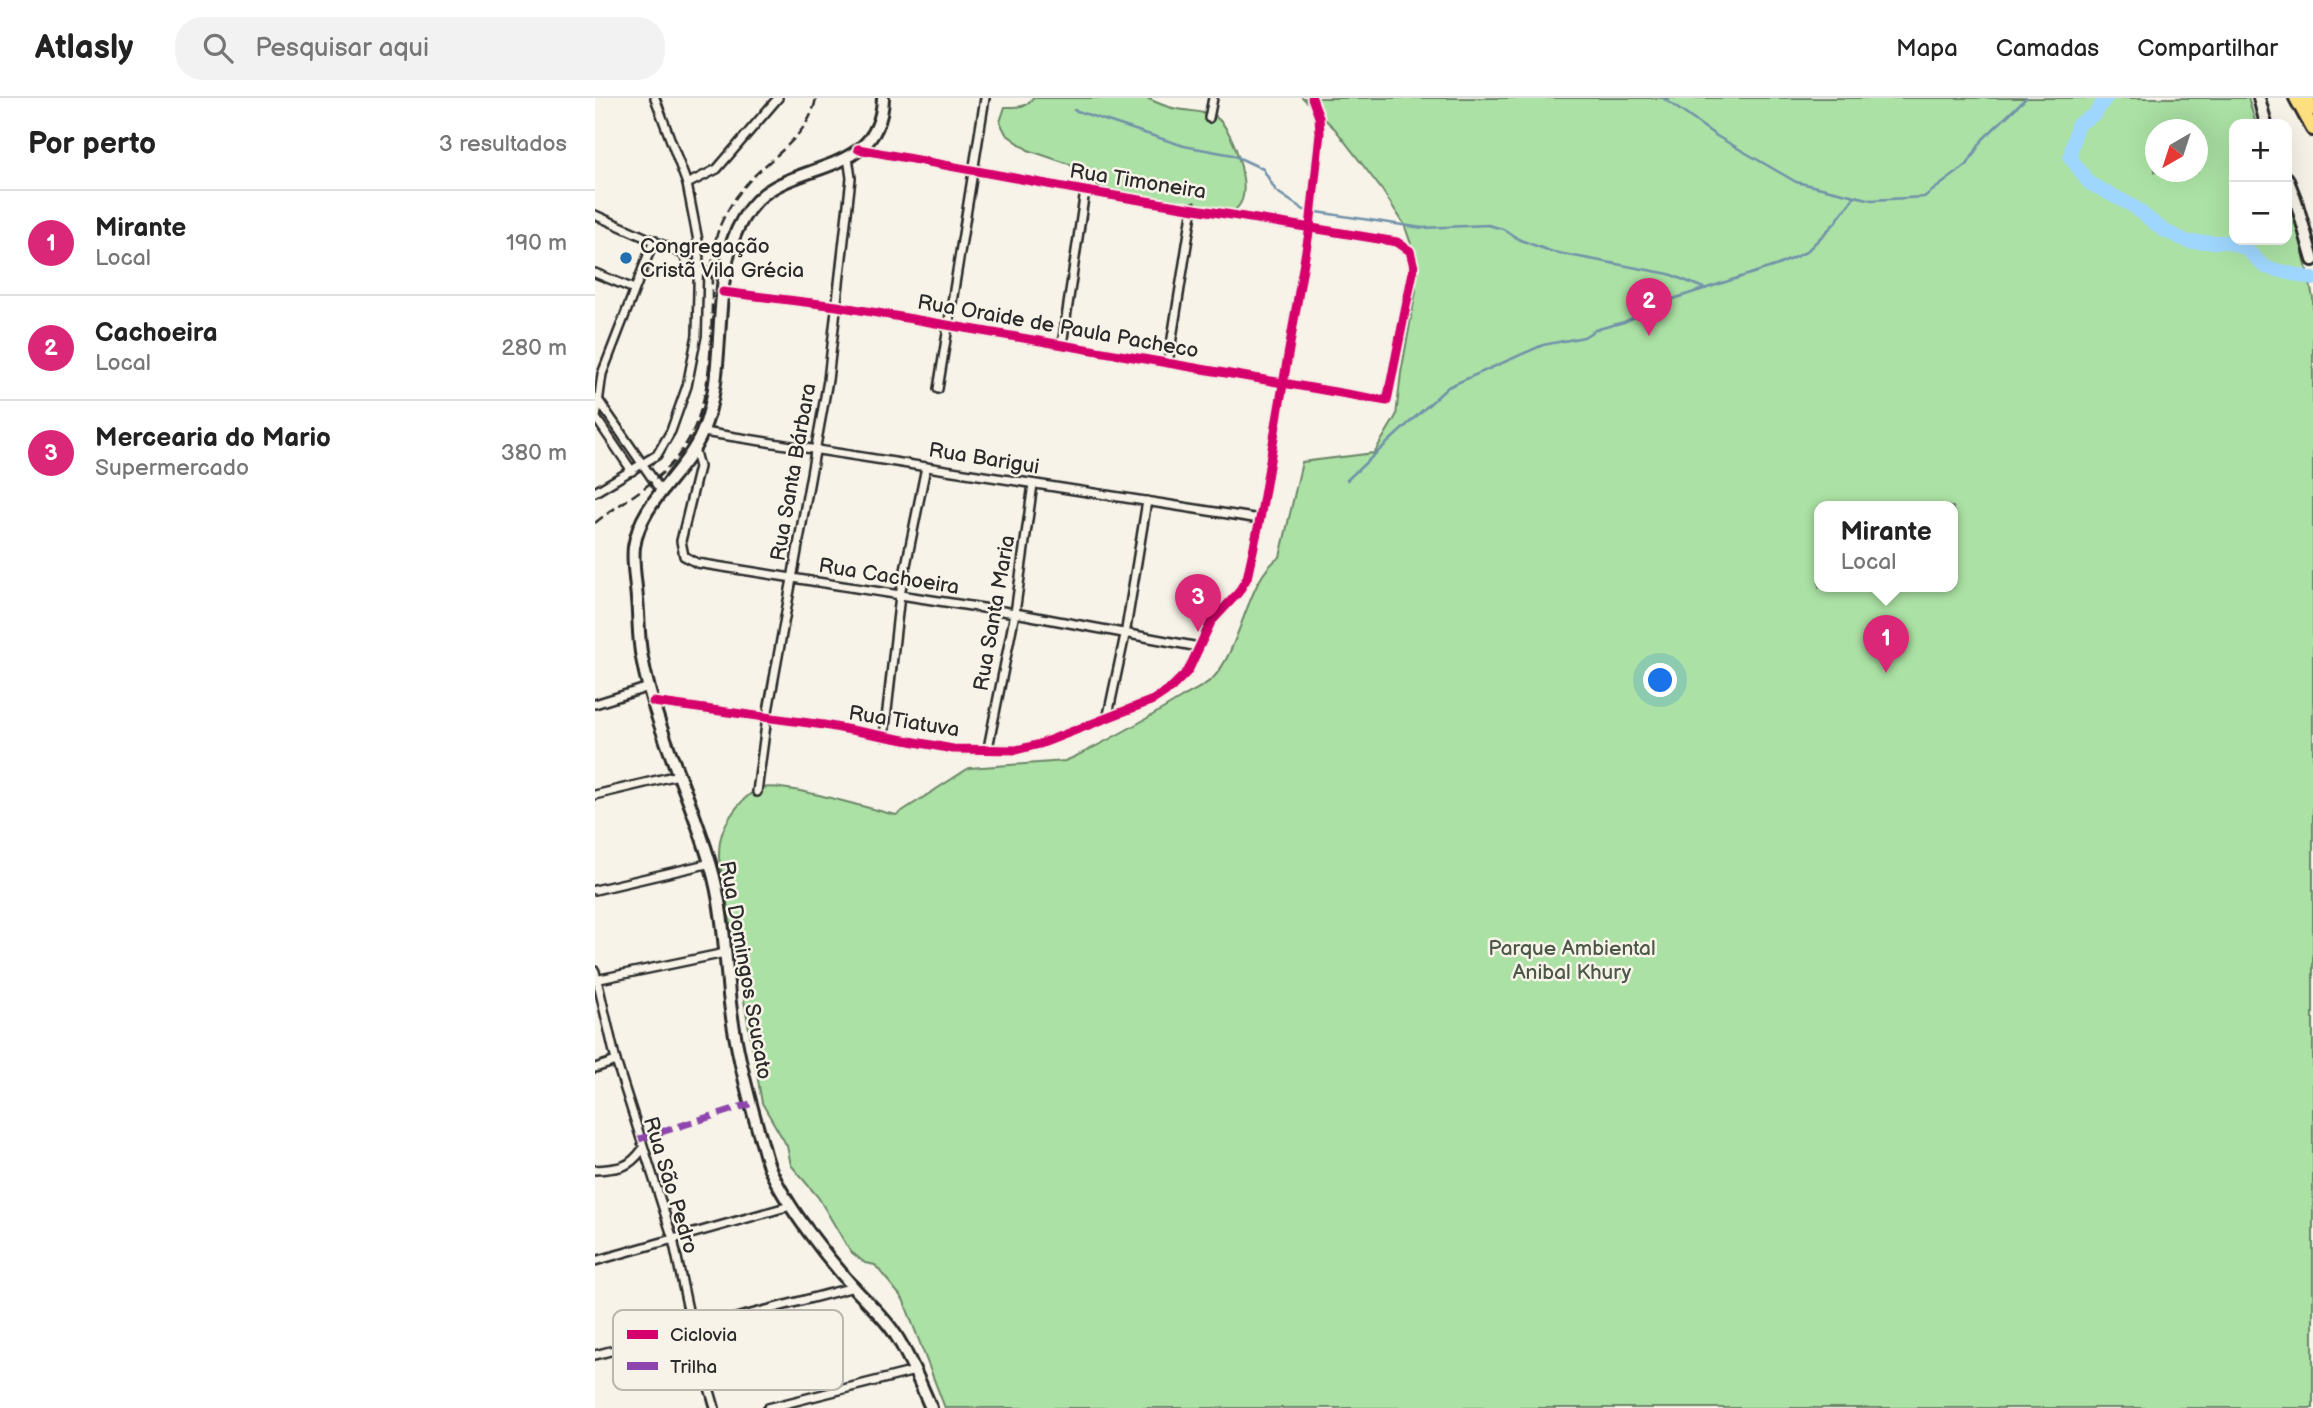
<!DOCTYPE html>
<html lang="pt">
<meta charset="utf-8">
<style>
body{margin:0;font-family:"Balsamiq Sans",sans-serif;background:#f2f2f2;color:#222}
.controls{position:absolute;right:21px;top:21px;display:grid;overflow:hidden;border-radius:14px;box-shadow:0 7px 28px #0002}
.controls button{width:63px;height:63px;display:grid;place-items:center;padding:0;border:0;border-bottom:2px solid #e0e0e0;background:#fff;color:#222;font:35px sans-serif}
.compass{position:absolute;left:1550px;top:21px;width:63px;height:63px;border-radius:50%;background:#fff;box-shadow:0 7px 28px #0002;rotate:219deg}
.you{position:absolute;left:1066px;top:583px;width:24px;height:24px;margin:-18px;border:5px solid #fff;border-radius:50%;background:#1a73e8;box-shadow:0 0 0 10px #1a73e833}
.badge{display:grid;place-items:center;width:46px;height:46px;border-radius:50%;background:#db2777;color:#fff;font-size:23px;font-weight:700}
.pin{position:absolute;translate:-50% -58px;filter:drop-shadow(0 2px 4px #0008)}
.pin::after{content:'';position:absolute;top:37px;width:24px;height:21px;background:inherit;clip-path:polygon(0 0,100% 0,50% 100%)}
.popup{position:absolute;left:1219px;top:403px;width:144px;height:91px;box-sizing:border-box;display:grid;place-content:center;border-radius:14px;background:#fff;filter:drop-shadow(0 2px 5px #0005);font-size:23px;white-space:nowrap;color:#767676}
.popup b{font-size:26px;color:#222}
.popup::after{content:'';position:absolute;left:50%;top:100%;margin-left:-14px;border:14px solid transparent;border-top-color:#fff}
.list{margin:0;padding:0;list-style:none}
h2{display:flex;justify-content:space-between;align-items:center;height:91px;margin:0;padding:0 28px;font-size:30px}
h2 small{font-size:23px;font-weight:400;color:#767676}
.list li{display:grid;grid-template-columns:46px 1fr auto;gap:21px;align-items:center;box-sizing:border-box;height:105px;padding:0 28px;border-top:2px solid #e0e0e0}
.list b{display:block;font-size:26px;white-space:nowrap}
.list p{margin:0;font-size:23px;white-space:nowrap;color:#767676}
.list em{font-size:23px;font-style:normal;color:#767676}
.icon{flex:none;width:38px;height:38px;fill:none;stroke:currentColor;stroke-width:2;stroke-linecap:round;stroke-linejoin:round}
.map{position:relative;flex:none;width:1718px;height:1310px;overflow:hidden}
header{display:flex;align-items:center;gap:42px;box-sizing:border-box;height:98px;padding:0 35px;background:#fff;border-bottom:2px solid #e0e0e0}
header strong{font-size:33px}
nav{display:flex;gap:38px;margin-inline-start:auto;font-size:24px}
.search{width:490px;height:63px;background:#f2f2f2;display:flex;align-items:center;gap:18px;box-sizing:border-box;padding:0 24px;border-radius:28px;color:#767676;font-size:26px}
main{display:flex}
aside{flex:1;background:#fff}
.map>svg:first-child{display:block}
.green{fill:#abe1a4;stroke:#6b8668;stroke-width:2;fill-rule:evenodd}
.lines{fill:none;stroke-linecap:round;stroke-linejoin:round}
.stream{stroke:#7192aa;stroke-width:2.5}
.river{stroke:#9fd6fe;stroke-width:14}
.minor-casing{stroke:#2b2b2b;stroke-width:12}
.secondary-casing{stroke:#2b2b2b;stroke-width:16}
.primary-casing{stroke:#2b2b2b;stroke-width:18}
.minor{stroke:#f7f3e8;stroke-width:7}
.secondary{stroke:#f7f3e8;stroke-width:10}
.primary{stroke:#fedf80;stroke-width:12}
.rail{stroke:#2b2b2b;stroke-width:2.5;stroke-dasharray:10 5;stroke-linecap:butt}
.quiet{stroke:#8e44ad;stroke-width:7;stroke-dasharray:14 7;stroke-linecap:butt}
.cycleway-casing{stroke:#f7f3e8;stroke-width:13}
.cycleway{stroke:#d6006c;stroke-width:9}
.poi-dot{fill:#1f6fb2;stroke:#f7f3e8;stroke-width:2.5}
.labels{text-anchor:middle;stroke-width:5;stroke-linejoin:round;paint-order:stroke}
.street-label{font-size:21px;fill:#2b2b2b;stroke:#f7f3e8}
.poi-label{font-size:21px;fill:#2b2b2b;stroke:#f7f3e8;text-anchor:start}
.park-label{font-size:21px;fill:#4b5849;stroke:#f7f3e8}
.key{fill:#f7f3e8;stroke:#bab7af;stroke-width:2}
.key-label{font-size:19px;fill:#2b2b2b}
</style>
<header>
<strong>Atlasly</strong>
<div class="search"><svg class="icon" aria-label="search" viewBox="0 0 24 24"><circle cx="10" cy="10" r="6"/><path d="M15 15l6 6"/></svg>Pesquisar aqui</div>
<nav><a>Mapa</a><a>Camadas</a><a>Compartilhar</a></nav>
</header>
<main>
<aside>
<h2>Por perto<small>3 resultados</small></h2>
<ul class="list">
<li><span class="badge">1</span><div><b>Mirante</b><p>Local</p></div><em>190 m</em></li>
<li><span class="badge">2</span><div><b>Cachoeira</b><p>Local</p></div><em>280 m</em></li>
<li><span class="badge">3</span><div><b>Mercearia do Mario</b><p>Supermercado</p></div><em>380 m</em></li>
</ul>
</aside>
<div class="map">
<svg width="1718" height="1310" viewBox="0 0 1718 1310">
<rect width="100%" height="100%" fill="#f7f3e8"/>
<filter id="ink" filterUnits="userSpaceOnUse"><feTurbulence type="fractalNoise" baseFrequency=".0143" numOctaves="2"/><feDisplacementMap in="SourceGraphic" scale="14" xChannelSelector="R" yChannelSelector="G"/><feConvolveMatrix kernelMatrix="1 2 1 2 8 2 1 2 1" color-interpolation-filters="sRGB"/></filter>
<g filter="url(#ink)">
<g class="green">
<path d="M438,0H552C562,5 571,9 582,11C594,13 608,13 619,18C638,28 654,83 647,102C643,112 636,115 627,118L513,95L474,66L433,52L411,36L405,24L410,9C421,9 432,10 438,0Z"/>
<path d="M708,0H1653L1661,26H1639V142H1692V94L1698,107L1718,200V1310H350L308,1201L280,1167L270,1165L255,1153L223,1099L196,1067L192,1048L167,1005L124,760C124,753 124,745 126,739C130,722 150,694 167,690C188,684 275,711 301,717L374,670L470,663L477,660C515,642 550,622 586,600C596,594 610,588 618,580C647,550 652,479 685,459L707,364L779,355L801,318L806,275L821,193L816,146L809,126L787,92L740,31ZM1560,32H1602V74H1560ZM1224,409H1358V489H1224Z"/>
</g>
<g class="lines">
<g class="stream">
<polyline points="1068,0 1120,37 1201,84 1277,102 1329,99 1372,67 1388,41 1431,0"/>
<polyline points="479,12 589,48 638,57 668,71 681,93 709,112 827,130 893,127 908,131 925,142 958,154 1074,176 1111,191"/>
<polyline points="752,382 853,289 948,247 989,239 1000,232 1029,224 1081,200 1183,167 1211,154 1239,126 1260,98"/>
</g>
<polyline class="river" points="1511,0 1500,16 1482,27 1475,59 1494,85 1538,108 1568,132 1594,144 1631,144 1650,150 1670,169 1718,181"/>
<defs>
<g id="minor">
<polyline points="614,20 618,0"/>
<polyline points="92,86 122,71 183,0"/>
<polyline points="0,117 88,156 97,173 129,175"/>
<polyline points="0,175 39,191"/>
<polyline points="128,194 242,208 792,303 819,169 815,153 802,144 490,93 263,51"/>
<polyline points="467,247 490,93"/>
<polyline points="573,265 598,109"/>
<polyline points="343,291 390,0"/>
<polyline points="4,303 66,393"/>
<polyline points="108,334 665,421"/>
<polyline points="99,350 104,369 86,443 89,458 102,465 420,515 604,549"/>
<polyline points="37,373 1,320 7,276 59,142"/>
<polyline points="0,394 62,357 76,333 92,288 102,237 104,148 92,86 60,0"/>
<polyline points="58,604 229,627 358,651 421,652 445,646 558,602 576,590 593,573 616,524 643,495 652,480 665,421 715,129 725,35 724,19 717,0"/>
<polyline points="0,606 54,589"/>
<polyline points="513,617 530,537 552,403"/>
<polyline points="289,639 305,497 331,369"/>
<polyline points="393,650 420,515 438,386"/>
<polyline points="162,694 172,619 233,282 256,80 253,59"/>
<polyline points="0,697 83,677"/>
<polyline points="0,792 116,765"/>
<polyline points="0,873 21,963 78,1141 97,1231 120,1310"/>
<polyline points="0,882 130,855"/>
<polyline points="0,970 21,963"/>
<path d="M0,1072C23,1070 32,1072 47,1052"/>
<polyline points="0,1163 195,1108"/>
<polyline points="0,1257 259,1189"/>
<polyline points="173,1310 320,1273"/>
</g>
<g id="secondary">
<path d="M288,0C286,73 211,64 169,96C146,114 134,146 130,174C121,227 128,284 107,335C89,377 46,402 39,449C37,465 41,484 42,501C44,520 43,541 47,560C60,631 95,696 115,765C128,807 130,853 134,897C139,943 151,991 164,1035C168,1047 170,1059 175,1071C192,1109 232,1160 261,1192C274,1206 290,1220 300,1236C315,1259 325,1285 336,1310"/>
<polyline points="1664,0 1671,26"/>
<polyline points="1692,80 1701,103 1718,162"/>
</g>
<g id="primary">
<polyline points="1701,0 1718,31"/>
<polyline points="1712,0 1718,11"/>
</g>
</defs>
<use href="#minor" class="minor-casing"/>
<use href="#secondary" class="secondary-casing"/>
<use href="#primary" class="primary-casing"/>
<use href="#minor" class="minor"/>
<use href="#secondary" class="secondary"/>
<use href="#primary" class="primary"/>
<path class="rail" d="M0,425C21,408 45,395 65,377C115,334 116,266 117,204C117,176 115,147 128,121C136,105 147,90 159,78C183,54 215,35 221,0"/>
<polyline class="quiet" points="44,1041 155,1006"/>
<defs>
<g id="cycleway">
<polyline points="128,194 242,208 792,303 819,169 815,153 802,144 490,93 263,51"/>
<polyline points="58,604 229,627 358,651 421,652 445,646 558,602 576,590 593,573 616,524 643,495 652,480 665,421 715,129 725,35 724,19 717,0"/>
</g>
</defs>
<use href="#cycleway" class="cycleway-casing"/>
<use href="#cycleway" class="cycleway"/>
</g>
</g>
<circle class="poi-dot" cx="31" cy="160" r="7"/>
<g class="labels">
<g class="street-label">
<text transform="translate(543 83) rotate(9)" y="7">Rua Timoneira</text>
<text transform="translate(463 228) rotate(10)" y="7">Rua Oraide de Paula Pacheco</text>
<text transform="translate(389 360) rotate(9)" y="7">Rua Barigui</text>
<text transform="translate(198 374) rotate(-80)" y="7">Rua Santa Bárbara</text>
<text transform="translate(294 478) rotate(9)" y="7">Rua Cachoeira</text>
<text transform="translate(399 515) rotate(-80)" y="7">Rua Santa Maria</text>
<text transform="translate(309 623) rotate(9)" y="7">Rua Tiatuva</text>
<text transform="translate(151 872) rotate(80)" y="7">Rua Domingos Scucato</text>
<text transform="translate(76 1087) rotate(73)" y="7">Rua São Pedro</text>
</g>
<g class="poi-label">
<text x="45" y="155">Congregação<tspan x="45" dy="24">Cristã Vila Grécia</tspan></text>
</g>
<g class="park-label">
<text x="977" y="857">Parque Ambiental<tspan x="977" dy="24">Anibal Khury</tspan></text>
</g>
</g>
<rect x="18" y="1212" width="230" height="80" rx="10" class="key"/>
<rect x="32" y="1232" width="31" height="9" fill="#d6006c"/>
<rect x="32" y="1264" width="31" height="8" fill="#8e44ad"/>
<g class="key-label">
<text x="75" y="1243">Ciclovia</text>
<text x="75" y="1275">Trilha</text>
</g>
</svg>
<div class="controls">
<button>+</button>
<button>−</button>
</div>
<svg class="compass" viewBox="-18 -18 36 36"><path d="M0-13l5 13h-10z" fill="#e53935"/><path d="M0 13l5-13h-10z" fill="#767676"/></svg>
<div class="you"></div>
<div class="pin badge" style="left:1291px;top:575px">1</div>
<div class="popup"><b>Mirante</b>Local</div>
<div class="pin badge" style="left:1054px;top:238px">2</div>
<div class="pin badge" style="left:603px;top:534px">3</div>
</div>
</main>
